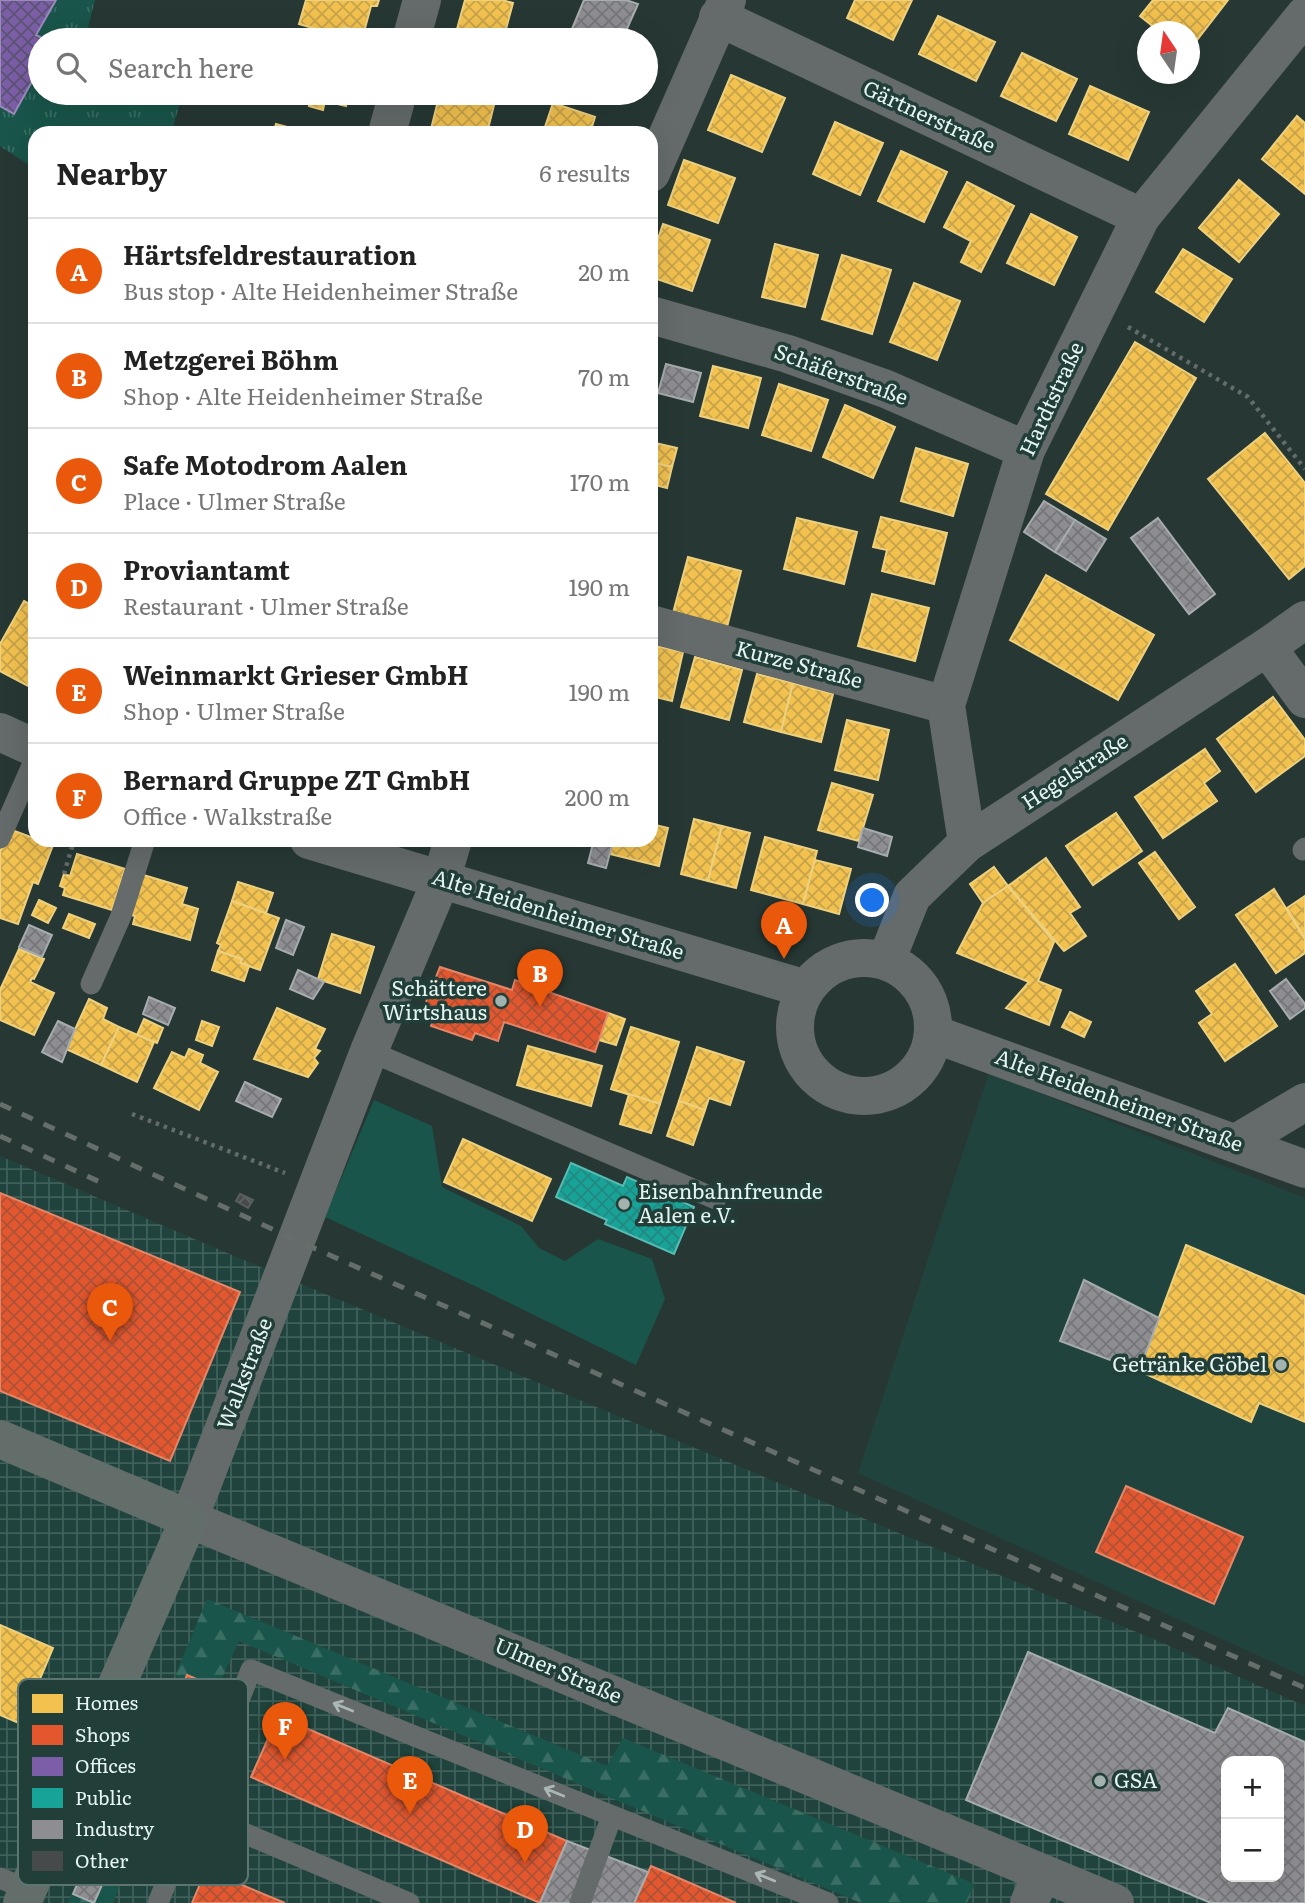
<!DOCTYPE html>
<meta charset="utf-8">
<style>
body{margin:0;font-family:Literata,serif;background:#f2f2f2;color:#222}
.controls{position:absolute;right:21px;bottom:21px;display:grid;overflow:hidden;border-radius:14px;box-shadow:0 7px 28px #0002}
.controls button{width:63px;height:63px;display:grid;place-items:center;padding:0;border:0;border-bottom:2px solid #e0e0e0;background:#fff;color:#222;font:35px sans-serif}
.compass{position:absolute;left:1137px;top:21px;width:63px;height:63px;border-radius:50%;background:#fff;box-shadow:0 7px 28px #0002;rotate:347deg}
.you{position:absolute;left:873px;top:901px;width:24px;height:24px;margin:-18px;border:5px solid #fff;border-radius:50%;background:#1a73e8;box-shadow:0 0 0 10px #1a73e833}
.badge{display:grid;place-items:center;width:46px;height:46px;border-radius:50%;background:#ea580c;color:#fff;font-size:23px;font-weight:700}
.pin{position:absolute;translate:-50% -58px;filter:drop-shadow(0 2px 4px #0008)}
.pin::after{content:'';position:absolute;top:37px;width:24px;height:21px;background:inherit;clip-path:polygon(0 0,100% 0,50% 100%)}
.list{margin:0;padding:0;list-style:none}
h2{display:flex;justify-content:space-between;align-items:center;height:91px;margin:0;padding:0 28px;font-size:30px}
h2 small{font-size:23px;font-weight:400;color:#767676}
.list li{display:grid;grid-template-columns:46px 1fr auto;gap:21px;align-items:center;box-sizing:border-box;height:105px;padding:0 28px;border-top:2px solid #e0e0e0}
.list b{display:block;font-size:26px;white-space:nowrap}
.list p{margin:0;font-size:23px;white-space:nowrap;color:#767676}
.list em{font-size:23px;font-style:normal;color:#767676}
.icon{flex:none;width:38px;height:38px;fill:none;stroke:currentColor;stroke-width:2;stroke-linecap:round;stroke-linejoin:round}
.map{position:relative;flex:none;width:1305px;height:1903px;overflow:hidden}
.search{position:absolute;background:#fff;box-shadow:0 7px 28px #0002;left:28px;top:28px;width:630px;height:77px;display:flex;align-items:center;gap:18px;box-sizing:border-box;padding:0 24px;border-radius:38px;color:#767676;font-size:26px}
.panel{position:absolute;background:#fff;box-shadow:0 7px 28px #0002;left:28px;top:126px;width:630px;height:721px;border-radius:21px}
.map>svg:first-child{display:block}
.built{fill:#20443d}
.industrial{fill:url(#industrial-grid);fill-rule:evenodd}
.grass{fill:#19554a}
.forest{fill:url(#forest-firs)}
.park{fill:url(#park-tufts)}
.homes{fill:url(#homes-cross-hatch);stroke:#eed17f;stroke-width:2}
.shops{fill:url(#shops-cross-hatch);stroke:#e48668;stroke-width:2}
.offices{fill:url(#offices-cross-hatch);stroke:#9b8bbd;stroke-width:2}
.public{fill:url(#public-cross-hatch);stroke:#55bcb3;stroke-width:2}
.industry{fill:url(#industry-cross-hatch);stroke:#a7acae;stroke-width:2;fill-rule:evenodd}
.building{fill:url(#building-cross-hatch);stroke:#5b5e5f;stroke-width:2}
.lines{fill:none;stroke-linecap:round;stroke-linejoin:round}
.path{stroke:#636c6a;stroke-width:4.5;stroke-dasharray:3.5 5;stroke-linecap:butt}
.service{stroke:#646b6a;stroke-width:21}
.minor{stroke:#646b6a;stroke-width:38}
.tertiary{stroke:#646b6a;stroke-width:38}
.secondary{stroke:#636d6a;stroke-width:38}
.rail{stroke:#666e6c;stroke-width:5;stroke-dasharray:12 12;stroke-linecap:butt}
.oneway{stroke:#abb7b4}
.poi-dot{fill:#a2b3af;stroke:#213e38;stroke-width:2.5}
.labels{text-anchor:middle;stroke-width:7;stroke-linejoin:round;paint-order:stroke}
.street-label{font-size:21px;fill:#e5f5f1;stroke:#213e38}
.poi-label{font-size:21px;fill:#e5f5f1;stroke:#213e38;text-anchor:end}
.key{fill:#213e38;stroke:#5c7570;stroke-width:2}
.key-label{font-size:19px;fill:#e5f5f1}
</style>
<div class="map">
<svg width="1305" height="1903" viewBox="0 0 1305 1903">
<defs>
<pattern id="industrial-grid" width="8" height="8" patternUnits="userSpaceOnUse" patternTransform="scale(1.75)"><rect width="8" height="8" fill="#20443d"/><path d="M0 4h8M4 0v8" fill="none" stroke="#40605a"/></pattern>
<pattern id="forest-firs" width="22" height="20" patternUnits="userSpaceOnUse" patternTransform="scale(1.75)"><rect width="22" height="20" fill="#19554a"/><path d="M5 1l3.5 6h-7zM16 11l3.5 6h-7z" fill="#3a6e65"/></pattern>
<pattern id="park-tufts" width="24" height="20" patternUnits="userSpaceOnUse" patternTransform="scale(1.75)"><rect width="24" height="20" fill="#19554a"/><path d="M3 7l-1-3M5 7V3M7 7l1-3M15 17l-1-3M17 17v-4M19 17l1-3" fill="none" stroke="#3a6e65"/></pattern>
<pattern id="homes-cross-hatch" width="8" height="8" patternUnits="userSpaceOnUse" patternTransform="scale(1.75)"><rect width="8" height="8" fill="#f2c14e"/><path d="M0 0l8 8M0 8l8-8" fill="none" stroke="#c7a34c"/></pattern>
<pattern id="shops-cross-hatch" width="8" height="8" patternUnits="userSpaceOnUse" patternTransform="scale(1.75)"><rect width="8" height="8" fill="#e4572e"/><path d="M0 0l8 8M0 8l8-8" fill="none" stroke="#ac5237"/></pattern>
<pattern id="offices-cross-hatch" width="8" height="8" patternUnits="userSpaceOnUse" patternTransform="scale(1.75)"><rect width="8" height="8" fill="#7b5ea7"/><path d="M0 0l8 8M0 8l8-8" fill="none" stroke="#5d5373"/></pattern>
<pattern id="public-cross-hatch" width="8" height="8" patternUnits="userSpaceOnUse" patternTransform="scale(1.75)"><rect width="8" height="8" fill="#17a398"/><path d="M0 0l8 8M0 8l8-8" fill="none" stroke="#258880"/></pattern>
<pattern id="industry-cross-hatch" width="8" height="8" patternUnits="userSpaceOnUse" patternTransform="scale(1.75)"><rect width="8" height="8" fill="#8d8d92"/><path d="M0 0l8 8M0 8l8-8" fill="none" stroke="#747678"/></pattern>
<pattern id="building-cross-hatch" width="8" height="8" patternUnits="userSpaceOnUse" patternTransform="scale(1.75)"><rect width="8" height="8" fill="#464a4b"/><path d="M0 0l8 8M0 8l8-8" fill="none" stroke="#616565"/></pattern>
</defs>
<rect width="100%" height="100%" fill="#273834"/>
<polygon class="built" points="989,1073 1305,1198 1305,1677 858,1473"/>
<path class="industrial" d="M0,1156L227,1253L1165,1644L1305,1706V1903H0ZM1226,1761H1279V1877H1226Z"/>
<polygon class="grass" points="374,1100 432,1126 442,1187 521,1226 539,1248 565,1261 598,1239 652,1259 665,1299 636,1365 477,1287 325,1217"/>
<g class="forest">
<polygon points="207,1599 607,1766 623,1738 975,1884 967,1903 861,1903 239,1641 216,1691 175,1676"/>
<polygon points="125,1768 161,1784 113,1903 68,1903"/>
</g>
<polygon class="park" points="0,0 95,0 88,27 135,40 40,40 40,93 183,93 171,133 35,133 35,169 0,146"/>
<g class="homes">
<polygon points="306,0 379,0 377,6 371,6 364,32 344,27 341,36 299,24"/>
<polygon points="465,0 502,0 513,3 503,40 454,40"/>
<polygon points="855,0 912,0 893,40 847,18"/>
<polygon points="1153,0 1228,0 1190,49 1190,32 1160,32 1140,16"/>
<polygon points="938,16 995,42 976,81 919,54"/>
<polygon points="1022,53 1077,79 1056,121 1001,96"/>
<polygon points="731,75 785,98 762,152 708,130"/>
<polygon points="1090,86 1149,112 1128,160 1069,134"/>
<polygon points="299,93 349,93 346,106 325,101 323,110 309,106 312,97"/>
<polygon points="440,93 497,93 487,133 448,133 431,129"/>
<polygon points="596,93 626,93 622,102"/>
<polygon points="553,103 595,117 590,133 543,133"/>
<polygon points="1297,116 1305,123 1305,194 1262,159"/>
<polygon points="835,122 883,143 860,195 813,174"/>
<polygon points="276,124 309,133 273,133"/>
<polygon points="901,151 947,172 924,222 878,201"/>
<polygon points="684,160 735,178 718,223 668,205"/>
<polygon points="1239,180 1279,214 1239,262 1199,228"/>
<polygon points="967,182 1014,206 981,272 961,262 971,241 944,227"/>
<polygon points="1031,214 1077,237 1054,285 1007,263"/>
<polygon points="663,224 710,240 692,291 651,277 651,260"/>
<polygon points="775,244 818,255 805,307 762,297"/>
<polygon points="1183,249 1232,279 1204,322 1156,292"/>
<polygon points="842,255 891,270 872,334 822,319"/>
<polygon points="914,283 960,301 937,360 890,342"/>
<polygon points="1135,342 1196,378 1108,530 1046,494"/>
<polygon points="713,366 761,378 748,428 700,416"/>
<polygon points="779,384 828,400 811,451 762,435"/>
<polygon points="845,405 895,427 873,478 823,457"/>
<polygon points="1265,433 1305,483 1305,566 1289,579 1208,479"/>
<polygon points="651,442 677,448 672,467 651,462"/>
<polygon points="916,448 968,464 953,516 901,501"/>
<polygon points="651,462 672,467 667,488 651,484"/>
<polygon points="881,517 947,533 934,584 882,571 887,550 873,547"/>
<polygon points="797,518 857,532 844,584 784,569"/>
<polygon points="688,557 741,571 727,627 673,613"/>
<polygon points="1046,575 1154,635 1118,700 1010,640"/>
<polygon points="872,594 929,608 915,661 858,646"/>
<polygon points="24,601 35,607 35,674 28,686 0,671 0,644"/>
<polygon points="651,645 683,652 672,701 651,696"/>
<polygon points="695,657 742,670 729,720 681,707"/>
<polygon points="757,674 793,683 781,732 744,722"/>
<polygon points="793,683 833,694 821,742 781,732"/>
<polygon points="1273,697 1305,740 1305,756 1256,792 1217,739"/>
<polygon points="847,720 889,730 878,780 835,770"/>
<polygon points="1205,749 1220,771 1204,783 1217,801 1163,838 1135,797"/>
<polygon points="832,783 873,795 859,841 818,830"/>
<polygon points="1116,813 1142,851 1093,885 1066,846"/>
<polygon points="694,819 722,826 708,881 681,874"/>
<polygon points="651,824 668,828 659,866 610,854 613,840 651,840"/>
<polygon points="722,826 750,833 736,888 708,881"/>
<polygon points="9,829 53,845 38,884 33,882 18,924 0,918 0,852"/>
<polygon points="765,837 817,851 803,904 751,890"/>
<polygon points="1155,852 1195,907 1179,919 1139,863"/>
<polygon points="77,854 125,869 112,910 63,895 65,888 60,886 64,874 70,876"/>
<polygon points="1046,858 1080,907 1070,913 1086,936 1064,951 1008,886"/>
<polygon points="815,860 851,869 839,914 803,904"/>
<polygon points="994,867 1008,886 983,903 970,884"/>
<polygon points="140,874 187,888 182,904 198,909 190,940 133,924 135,916 128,914"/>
<polygon points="238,882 273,893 266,913 232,901"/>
<polygon points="1008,886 1054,942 1038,981 1061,990 1049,1025 1006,1008 1029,982 957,953 983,903"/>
<polygon points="1274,889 1305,939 1305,953 1276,973 1236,915"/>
<polygon points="1305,896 1305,939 1287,908"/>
<polygon points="39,900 56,908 48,923 32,915"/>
<polygon points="232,901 279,918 260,970 240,963 242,959 218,951 221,945 217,943"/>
<polygon points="69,914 95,924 89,938 63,928"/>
<polygon points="332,934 374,947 360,993 318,979"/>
<polygon points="19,949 44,959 34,979 32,978 30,982 54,993 34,1035 0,1020 0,990"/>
<polygon points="218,951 242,959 240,963 249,966 244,981 212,970"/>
<polygon points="1235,964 1277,1026 1225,1061 1199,1023 1212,1014 1196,991"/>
<polygon points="89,999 107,1008 103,1019 119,1027 101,1065 66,1049"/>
<polygon points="277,1008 325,1029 315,1049 320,1051 314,1058 318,1063 308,1077 254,1059"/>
<polygon points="1070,1012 1091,1022 1084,1037 1062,1027"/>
<polygon points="608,1013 625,1019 616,1045 599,1040"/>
<polygon points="144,1019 163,1028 157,1043 137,1035"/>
<polygon points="202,1021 219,1027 212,1046 196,1040"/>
<polygon points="119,1027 154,1042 137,1082 101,1065"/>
<polygon points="631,1027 679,1042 660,1104 611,1089"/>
<polygon points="528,1046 602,1066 591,1106 517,1085"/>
<polygon points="697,1047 744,1062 730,1105 709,1098 705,1110 679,1101"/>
<polygon points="189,1049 203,1055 200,1063 218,1072 199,1110 154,1088 172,1052 185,1058"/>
<polygon points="629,1094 660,1104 651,1133 620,1124"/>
<polygon points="679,1101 705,1110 693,1145 667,1136"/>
<polygon points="463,1139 551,1179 532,1221 444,1182"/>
<polygon points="1186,1245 1305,1296 1305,1422 1259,1403 1251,1422 1139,1371"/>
<polygon points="0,1625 53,1648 21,1724 0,1715"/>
</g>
<g class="shops">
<polygon points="440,967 512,990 515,980 608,1013 595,1052 504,1022 498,1041 475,1033 472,1040 431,1026 433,1021 420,1017"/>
<polygon points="0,1193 240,1292 170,1461 0,1391"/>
<polygon points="1126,1486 1243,1537 1214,1604 1096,1552"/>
<polygon points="187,1675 218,1688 185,1764 155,1751"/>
<polygon points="278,1716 567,1841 540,1903 251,1777"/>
<polygon points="651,1866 736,1903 634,1903"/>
<polygon points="206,1870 285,1903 192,1903"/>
</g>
<polygon class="offices" points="0,0 56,0 36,35 46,40 40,40 40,67 14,114 0,106"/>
<polygon class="public" points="571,1163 623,1186 627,1177 694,1207 674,1254 605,1224 607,1220 556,1197"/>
<g class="industry">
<polygon points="584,0 626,0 638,4 622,40 606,40 572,29"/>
<polygon points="666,364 701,373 693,402 658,393"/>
<polygon points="1044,501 1075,520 1055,552 1024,532"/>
<polygon points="1158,518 1215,594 1189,614 1131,538"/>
<polygon points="1075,520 1106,539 1086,571 1055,552"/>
<polygon points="863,828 892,837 887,856 858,847"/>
<polygon points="594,840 613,841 606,868 588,863"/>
<polygon points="286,920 304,927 293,955 276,948"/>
<polygon points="29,925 52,935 42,957 19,947"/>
<polygon points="298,970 324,982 313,999 290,989"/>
<polygon points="1286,979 1305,1004 1305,1008 1290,1019 1270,991"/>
<polygon points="149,997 175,1008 168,1025 143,1014"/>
<polygon points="58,1021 75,1029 62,1062 42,1052"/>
<polygon points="245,1082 281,1099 272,1117 236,1101"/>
<polygon points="1084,1280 1159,1318 1139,1371 1060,1341"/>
<path d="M1028,1652L1215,1733L1228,1708L1305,1742V1903H1211L966,1800ZM1226,1761H1279V1877H1226Z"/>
<polygon points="567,1841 648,1872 634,1903 540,1903"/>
<polygon points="85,1866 106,1876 94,1903 73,1894"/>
</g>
<polygon class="building" points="240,1194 253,1200 248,1208 236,1201"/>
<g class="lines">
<g class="path">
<polyline points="1128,327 1248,397 1305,469"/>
<polyline points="64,874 74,840"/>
<polyline points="132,1114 285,1173"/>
</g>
<g class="service">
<polyline points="0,838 35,759"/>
<polyline points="1303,850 1305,848"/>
<polyline points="91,984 121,916 145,840"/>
<polyline points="369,1051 716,1199"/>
<polyline points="0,1878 28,1890"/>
<polyline points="158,1903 194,1812"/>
<polyline points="409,1903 194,1812 251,1670 828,1903"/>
<polyline points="580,1903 612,1816"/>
</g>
<g class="minor">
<polyline points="718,17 1141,217"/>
<polyline points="411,40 422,0"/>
<polyline points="387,133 398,93"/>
<polyline points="651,173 727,0"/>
<polyline points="651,315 788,354 886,389 1026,450"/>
<polyline points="651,624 946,705"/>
<polyline points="1267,647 1305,699"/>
<polyline points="967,843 946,705 1026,450 1141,217 1305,15"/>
<polyline points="441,880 453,840"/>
<polyline points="1236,1143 1305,1102"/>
<polyline points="1029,1903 1042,1873"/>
</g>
<g class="tertiary">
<polyline points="0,732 35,748"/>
<polyline points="309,840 806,989"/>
<polyline points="441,880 369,1051 189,1519 1115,1903"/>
<circle cx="864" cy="1027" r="69"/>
<polyline points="886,961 912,896 967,843 1267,647 1305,620"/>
<polyline points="934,1034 1305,1169"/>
</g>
<polyline class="secondary" points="0,1439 189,1519 22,1903"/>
<g class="rail">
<polyline points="0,1104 298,1241 1305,1688"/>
<polyline points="0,1136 100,1182"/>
</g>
</g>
<defs><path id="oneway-shaft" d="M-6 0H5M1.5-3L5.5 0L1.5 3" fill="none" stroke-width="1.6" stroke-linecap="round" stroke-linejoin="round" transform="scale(1.75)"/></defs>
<g class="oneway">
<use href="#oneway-shaft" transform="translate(343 1707) rotate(-158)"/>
<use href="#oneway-shaft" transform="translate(554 1792) rotate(-158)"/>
<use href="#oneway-shaft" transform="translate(765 1877) rotate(-158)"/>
</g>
<g class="poi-dot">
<circle cx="501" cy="1001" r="7"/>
<circle cx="624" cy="1204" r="7"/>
<circle cx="1281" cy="1365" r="7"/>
<circle cx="1100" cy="1781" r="7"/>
</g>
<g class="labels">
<g class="street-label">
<text transform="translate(929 117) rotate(25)" y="7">Gärtnerstraße</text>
<text transform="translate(841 375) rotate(20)" y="7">Schäferstraße</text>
<text transform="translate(1052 399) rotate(-65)" y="7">Hardtstraße</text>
<text transform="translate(799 665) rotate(15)" y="7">Kurze Straße</text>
<text transform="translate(1075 772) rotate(-33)" y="7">Hegelstraße</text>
<text transform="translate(558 915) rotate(17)" y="7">Alte Heidenheimer Straße</text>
<text transform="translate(1119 1101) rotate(20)" y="7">Alte Heidenheimer Straße</text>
<text transform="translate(245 1374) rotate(-69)" y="7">Walkstraße</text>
<text transform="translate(558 1671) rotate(23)" y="7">Ulmer Straße</text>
</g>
<g class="poi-label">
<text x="487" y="996">Schättere<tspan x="487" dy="24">Wirtshaus</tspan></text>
<text x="638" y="1199" text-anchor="start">Eisenbahnfreunde<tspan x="638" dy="24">Aalen e.V.</tspan></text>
<text x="1267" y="1372">Getränke Göbel</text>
<text x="1114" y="1788" text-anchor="start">GSA</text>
</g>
</g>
<rect x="18" y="1679" width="230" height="206" rx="10" class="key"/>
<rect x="32" y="1694" width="31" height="19" fill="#f2c14e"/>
<rect x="32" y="1725" width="31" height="20" fill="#e4572e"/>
<rect x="32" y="1757" width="31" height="19" fill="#7b5ea7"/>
<rect x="32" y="1788" width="31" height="20" fill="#17a398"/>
<rect x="32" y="1820" width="31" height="19" fill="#8d8d92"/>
<rect x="32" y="1851" width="31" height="20" fill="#464a4b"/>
<g class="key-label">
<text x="75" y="1710">Homes</text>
<text x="75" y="1742">Shops</text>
<text x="75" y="1773">Offices</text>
<text x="75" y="1805">Public</text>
<text x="75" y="1836">Industry</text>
<text x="75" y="1868">Other</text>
</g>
</svg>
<div class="controls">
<button>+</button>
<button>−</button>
</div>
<svg class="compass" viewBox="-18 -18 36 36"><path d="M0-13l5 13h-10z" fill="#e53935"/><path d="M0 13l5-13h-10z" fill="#767676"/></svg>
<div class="you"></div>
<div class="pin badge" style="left:784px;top:959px">A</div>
<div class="pin badge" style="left:540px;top:1007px">B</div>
<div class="pin badge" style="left:110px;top:1341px">C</div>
<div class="pin badge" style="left:525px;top:1863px">D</div>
<div class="pin badge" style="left:410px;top:1814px">E</div>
<div class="pin badge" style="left:285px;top:1760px">F</div>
<div class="search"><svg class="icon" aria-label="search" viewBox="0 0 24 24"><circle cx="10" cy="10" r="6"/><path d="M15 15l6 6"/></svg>Search here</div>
<section class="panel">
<h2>Nearby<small>6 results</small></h2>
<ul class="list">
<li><span class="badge">A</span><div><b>Härtsfeldrestauration</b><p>Bus stop · Alte Heidenheimer Straße</p></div><em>20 m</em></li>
<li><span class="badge">B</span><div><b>Metzgerei Böhm</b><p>Shop · Alte Heidenheimer Straße</p></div><em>70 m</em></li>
<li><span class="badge">C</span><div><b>Safe Motodrom Aalen</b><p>Place · Ulmer Straße</p></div><em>170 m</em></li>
<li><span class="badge">D</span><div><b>Proviantamt</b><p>Restaurant · Ulmer Straße</p></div><em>190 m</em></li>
<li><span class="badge">E</span><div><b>Weinmarkt Grieser GmbH</b><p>Shop · Ulmer Straße</p></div><em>190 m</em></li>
<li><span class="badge">F</span><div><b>Bernard Gruppe ZT GmbH</b><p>Office · Walkstraße</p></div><em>200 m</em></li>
</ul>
</section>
</div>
